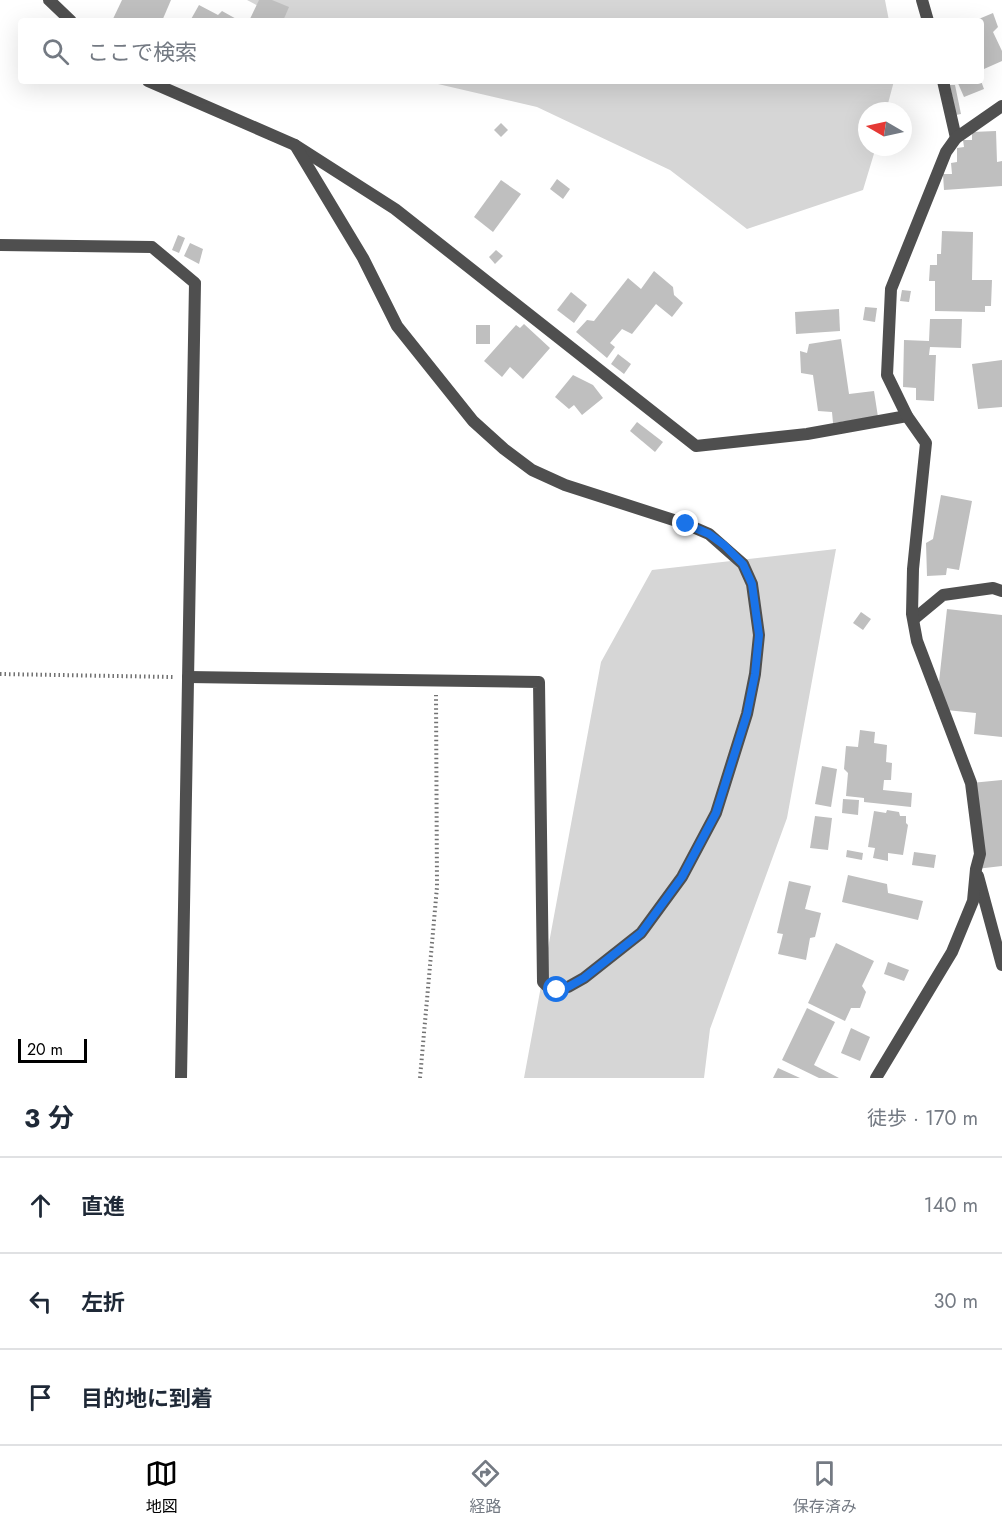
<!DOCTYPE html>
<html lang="ja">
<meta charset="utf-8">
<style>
body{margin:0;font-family:Jost,"Noto Sans JP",sans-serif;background:#f6f6f7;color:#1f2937}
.compass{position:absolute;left:858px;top:102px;width:54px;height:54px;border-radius:50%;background:#fff;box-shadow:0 6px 24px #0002;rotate:279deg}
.scale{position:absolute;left:18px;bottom:15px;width:69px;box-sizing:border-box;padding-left:6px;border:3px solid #000;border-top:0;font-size:16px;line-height:21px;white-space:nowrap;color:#000;-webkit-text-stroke:4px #fff;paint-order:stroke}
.stop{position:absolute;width:18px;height:18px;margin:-14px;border:4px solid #1a73e8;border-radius:50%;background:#fff}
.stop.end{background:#1a73e8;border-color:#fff;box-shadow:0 2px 6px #0008}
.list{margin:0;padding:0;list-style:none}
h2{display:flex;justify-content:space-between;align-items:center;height:78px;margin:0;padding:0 24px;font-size:26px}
h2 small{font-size:20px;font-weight:400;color:#747a83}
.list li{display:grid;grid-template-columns:39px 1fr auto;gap:18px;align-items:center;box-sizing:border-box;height:96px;padding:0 24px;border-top:2px solid #e0e1e3}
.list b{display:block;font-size:22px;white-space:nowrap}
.list em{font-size:20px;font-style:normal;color:#747a83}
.icon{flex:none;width:33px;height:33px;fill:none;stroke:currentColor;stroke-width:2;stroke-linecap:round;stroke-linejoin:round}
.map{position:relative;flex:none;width:1002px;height:1078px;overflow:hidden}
.search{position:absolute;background:#fff;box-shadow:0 6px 24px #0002;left:18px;right:18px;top:18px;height:66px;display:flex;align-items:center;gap:15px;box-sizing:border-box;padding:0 21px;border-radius:6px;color:#747a83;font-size:22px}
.sheet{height:366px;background:#fff}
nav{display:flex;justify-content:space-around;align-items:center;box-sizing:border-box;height:84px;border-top:2px solid #e0e1e3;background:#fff;font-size:16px;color:#747a83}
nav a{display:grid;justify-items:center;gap:3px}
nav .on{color:#000}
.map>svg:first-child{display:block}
.green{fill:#d6d6d6}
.building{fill:#bfbfbf}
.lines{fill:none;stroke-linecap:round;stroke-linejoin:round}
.path{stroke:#717171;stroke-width:4;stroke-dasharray:1.5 3;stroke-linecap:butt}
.minor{stroke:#4f4f4f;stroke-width:12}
.route{stroke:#1a73e8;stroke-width:8}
</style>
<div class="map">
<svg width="1002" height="1078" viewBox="0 0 1002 1078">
<rect width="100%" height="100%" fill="#fff"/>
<g class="green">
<polygon points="247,0 885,0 889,21 286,21"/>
<polygon points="425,81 894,81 886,111 867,111 867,147 876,147 863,190 747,229 670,170 537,107"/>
<polygon points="836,549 787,818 710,1029 704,1078 524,1078 601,662 652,570"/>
</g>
<g class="building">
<polygon points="122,0 171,0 162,21 112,21"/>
<polygon points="259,0 272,0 289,7 283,21 249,21"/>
<polygon points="199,5 218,15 222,11 240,21 190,21"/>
<polygon points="993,13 998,27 993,32 1002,51 1002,61 984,69 981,75 981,21 974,21"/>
<polygon points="957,81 981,81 984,89 964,97"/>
<polygon points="950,85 955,85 961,114 956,115"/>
<polygon points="501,123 508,130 501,137 494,130"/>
<polygon points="996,131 997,162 1002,161 1002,186 944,190 943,174 952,174 951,163 957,162 957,148 964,147 963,140 972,140 972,132"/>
<polygon points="557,179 570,189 563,199 550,189"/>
<polygon points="501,180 521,194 493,232 474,217"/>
<polygon points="942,231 973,232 972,280 992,280 991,306 985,306 985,312 935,311 935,281 929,281 930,265 937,265 937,254 941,254"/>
<polygon points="178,235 185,238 179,253 172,250"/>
<polygon points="190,243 203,249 199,264 184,256"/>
<polygon points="496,250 503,256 495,264 489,257"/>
<polygon points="654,271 673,287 674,295 683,303 672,317 656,304 632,334 622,329 610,343 615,347 607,358 576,332 587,320 594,321 628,278 641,289"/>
<polygon points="902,290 911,291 909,302 900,301"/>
<polygon points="571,292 587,305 574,323 557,310"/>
<polygon points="865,307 877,308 875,322 863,320"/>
<polygon points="839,309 840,331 796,334 795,312"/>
<polygon points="930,319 962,319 961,348 930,347 929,355 936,355 934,401 916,400 916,388 903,387 904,340 929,341"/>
<polygon points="524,324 550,348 523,379 510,367 502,377 484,361 516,325 520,328"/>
<rect x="476" y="325" width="14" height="19"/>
<polygon points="841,339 849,394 874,391 878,417 833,423 832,412 818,411 813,375 801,373 800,351 807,353 809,344"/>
<polygon points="618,354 631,364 624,374 611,364"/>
<polygon points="1002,360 1002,407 978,409 972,364"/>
<polygon points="573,375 593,385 603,398 582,415 574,405 569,409 555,397"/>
<polygon points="637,422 663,442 655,452 630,431"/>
<polygon points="941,495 972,501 959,570 947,568 946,575 927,576 926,543 933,539"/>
<polygon points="947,609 1002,615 1002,737 974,734 976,713 936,709"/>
<polygon points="861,612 871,619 863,630 853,623"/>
<polygon points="860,730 875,732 874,743 887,745 886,762 892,763 891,780 884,780 883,790 912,793 911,807 864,802 864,798 846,796 848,773 844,769 846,746 858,747"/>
<polygon points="822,766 837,769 831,807 815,804"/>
<polygon points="1002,780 1002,866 976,869 971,783"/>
<polygon points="843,799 859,800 858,815 842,813"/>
<polygon points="887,810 899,812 900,816 906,816 906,823 908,825 903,855 888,853 888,861 873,858 875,848 868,847 874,811 886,813"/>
<polygon points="815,816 832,818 828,850 810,848"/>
<polygon points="847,850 863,853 862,860 846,857"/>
<polygon points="914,852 936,855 934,868 912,865"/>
<polygon points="848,875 887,884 888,893 923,901 918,920 842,902"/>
<polygon points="789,881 811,886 805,909 821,913 815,937 810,938 806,960 778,954 783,934 777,933"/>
<polygon points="836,943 874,961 862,986 866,992 860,1008 851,1008 845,1021 808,1003"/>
<polygon points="888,962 909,970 904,981 884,974"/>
<polygon points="807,1008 835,1022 814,1065 839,1078 819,1078 782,1060"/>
<polygon points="851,1028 870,1037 860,1061 841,1053"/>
<polygon points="778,1068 800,1078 773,1078"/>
</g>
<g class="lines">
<g class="path">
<polyline points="0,674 173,677"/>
<polyline points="420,1078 437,887 436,695"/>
</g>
<g class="minor">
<polyline points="49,0 71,21"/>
<polyline points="922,0 928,21"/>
<polyline points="148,81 295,145 395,209 696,446 807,434 907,416"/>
<polyline points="943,81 956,138"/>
<polyline points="0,245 152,247 195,283 181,1078"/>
<polyline points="914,619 943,595 993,588 1002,591"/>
<polyline points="188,677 539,682 543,982 550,989 557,990 568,987 584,978 641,933 682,877 716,813 747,714 755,674 759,635 752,584 743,564 709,534 686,524 565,485 532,470 504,449 473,421 397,326 363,258 295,145"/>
<polyline points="978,876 1002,965"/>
<polyline points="876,1078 952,952 973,901 976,869 980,854 971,783 917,641 912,614 913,569 926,443 907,416 887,375 891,289 946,152 956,138 1002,106"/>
</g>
</g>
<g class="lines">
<polyline class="route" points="557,990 568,987 584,978 641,933 682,877 716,813 747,714 755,674 759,635 752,584 743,564 724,545 709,534 686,524"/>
</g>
</svg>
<svg class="compass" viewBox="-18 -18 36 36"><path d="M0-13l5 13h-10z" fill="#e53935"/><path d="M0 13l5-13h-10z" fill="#747a83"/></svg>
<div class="scale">20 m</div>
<div class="stop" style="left:557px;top:990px"></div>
<div class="stop end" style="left:686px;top:524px"></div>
<div class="search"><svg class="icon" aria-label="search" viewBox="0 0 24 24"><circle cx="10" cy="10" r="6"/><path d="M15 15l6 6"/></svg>ここで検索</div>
</div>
<section class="sheet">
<h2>3 分<small>徒歩 · 170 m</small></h2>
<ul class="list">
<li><svg class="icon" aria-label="ahead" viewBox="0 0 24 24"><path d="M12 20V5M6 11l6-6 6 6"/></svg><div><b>直進</b></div><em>140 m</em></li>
<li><svg class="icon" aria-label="left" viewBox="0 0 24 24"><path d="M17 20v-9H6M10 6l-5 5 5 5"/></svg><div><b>左折</b></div><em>30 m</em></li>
<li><svg class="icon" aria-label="arrive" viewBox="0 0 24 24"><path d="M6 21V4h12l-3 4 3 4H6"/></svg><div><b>目的地に到着</b></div></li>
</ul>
</section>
<nav>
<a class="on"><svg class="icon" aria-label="map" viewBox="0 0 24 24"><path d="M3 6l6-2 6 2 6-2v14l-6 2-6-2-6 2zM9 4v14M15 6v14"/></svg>地図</a>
<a><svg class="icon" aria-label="directions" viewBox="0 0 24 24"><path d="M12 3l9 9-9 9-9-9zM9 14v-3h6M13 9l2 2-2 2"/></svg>経路</a>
<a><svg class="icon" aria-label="saved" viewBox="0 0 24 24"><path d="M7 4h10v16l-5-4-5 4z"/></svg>保存済み</a>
</nav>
